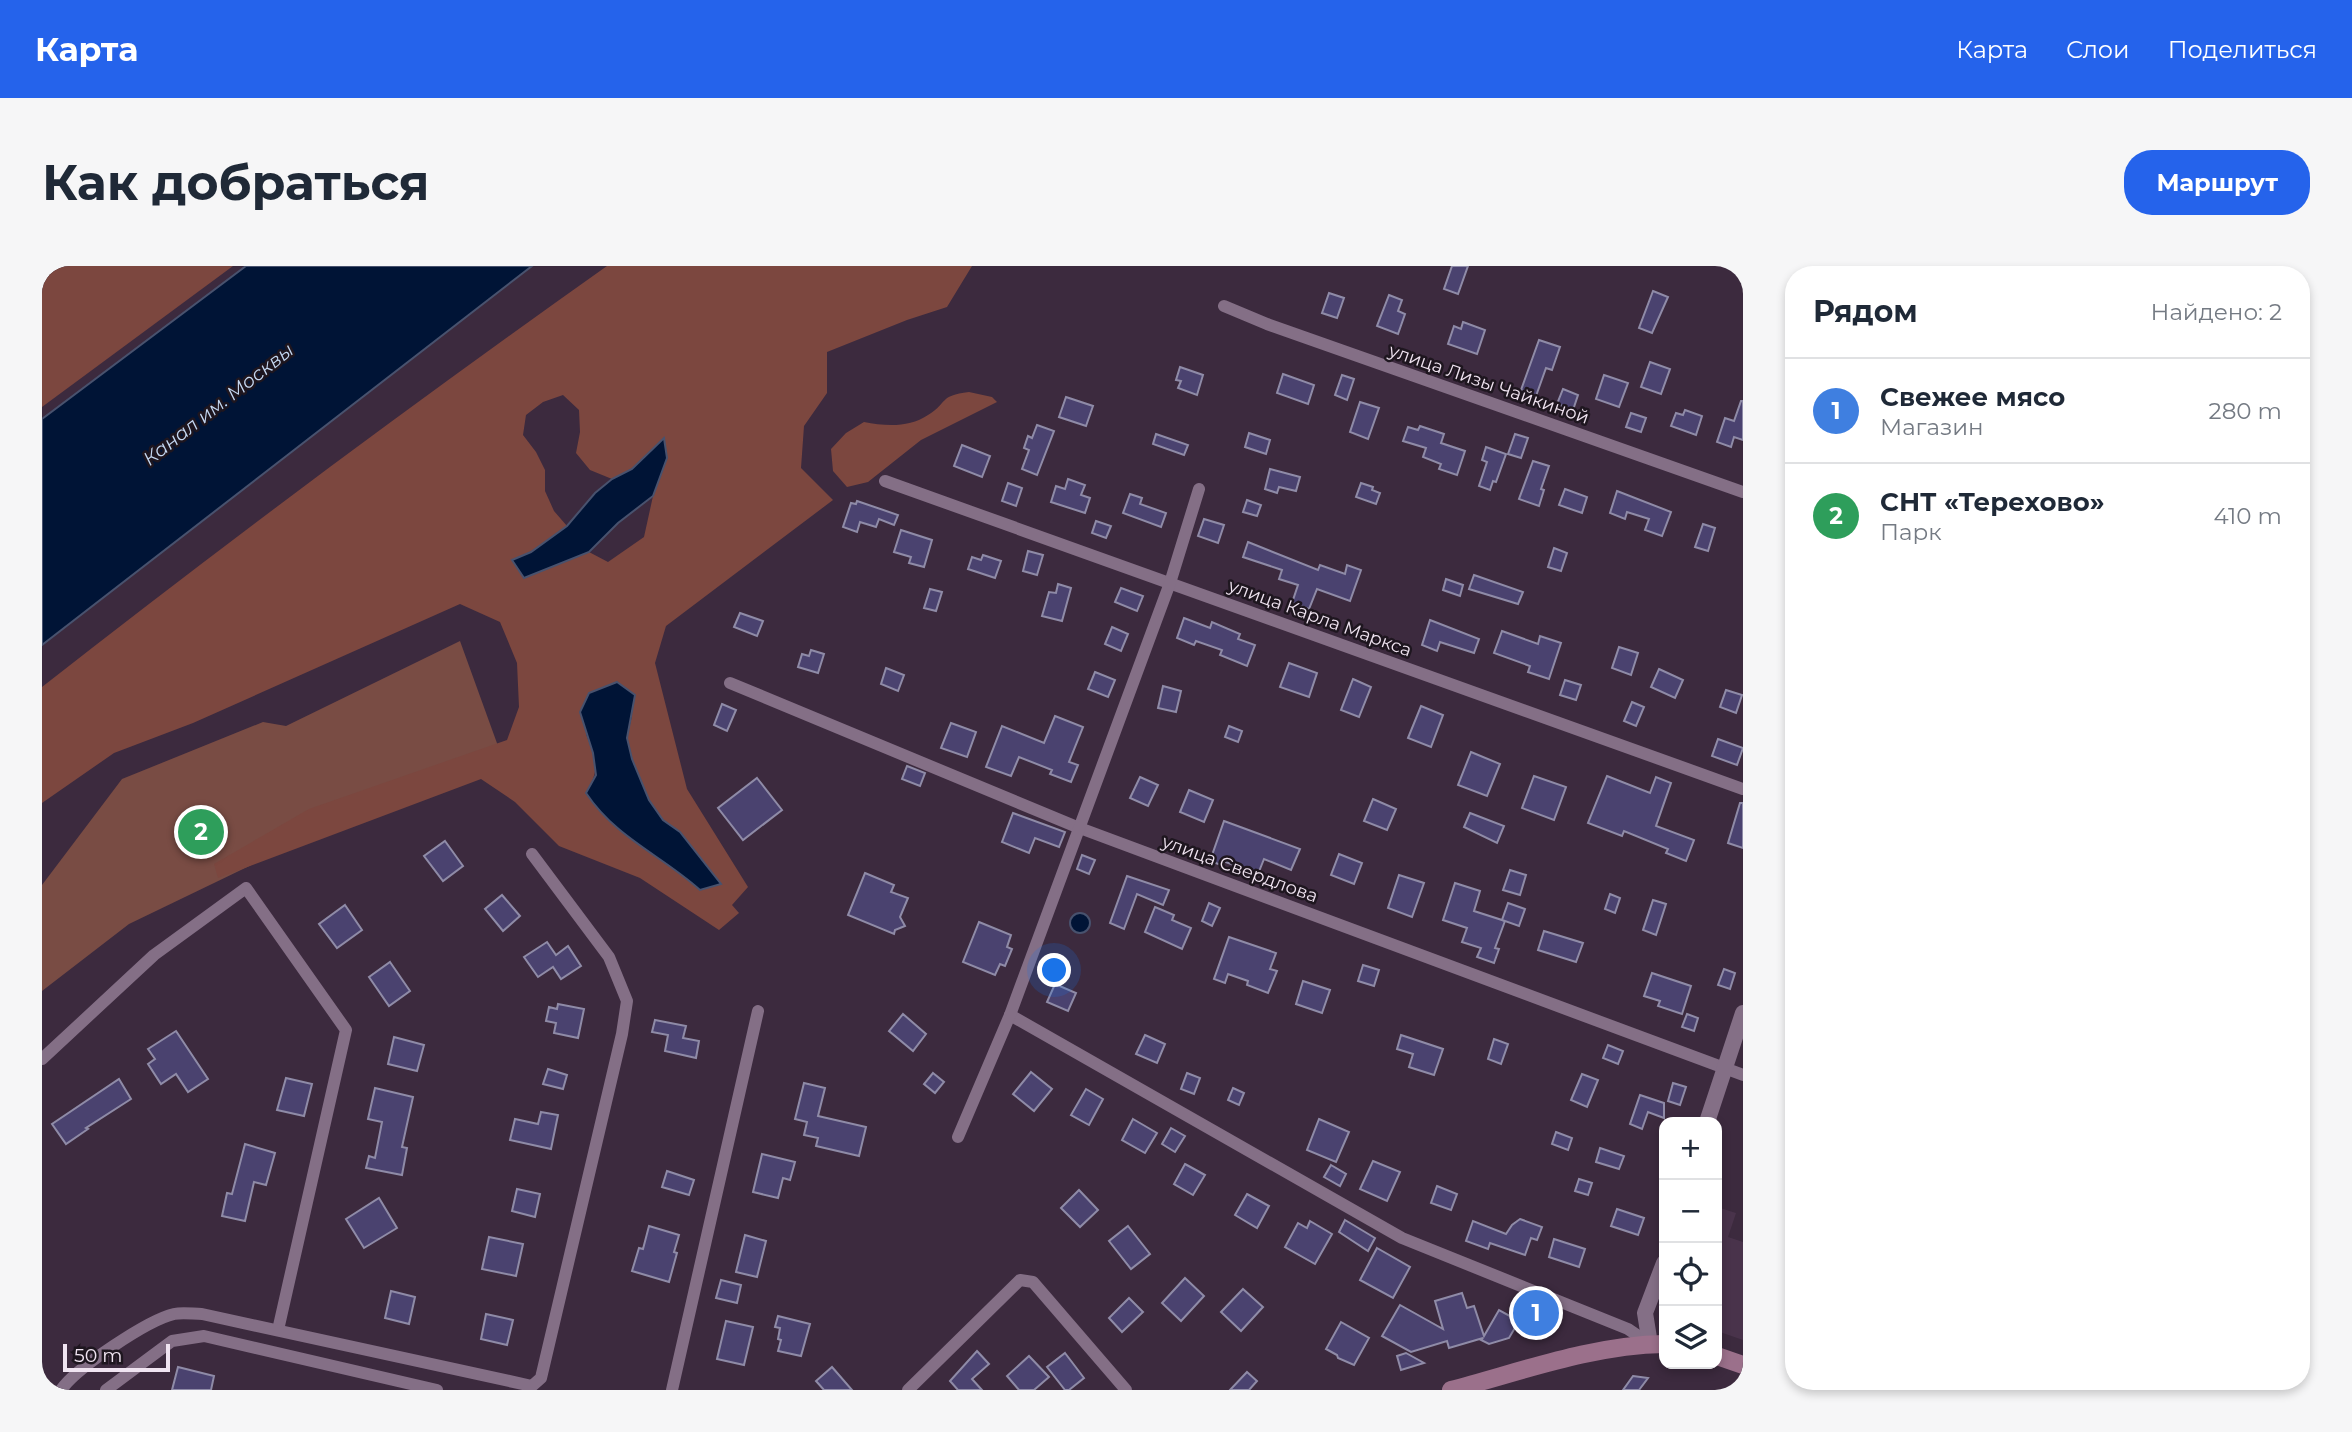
<!DOCTYPE html>
<html lang="ru">
<meta charset="utf-8">
<style>
body{margin:0;font-family:Montserrat,sans-serif;background:#f6f6f7;color:#1f2937}
.controls{position:absolute;right:21px;bottom:21px;display:grid;overflow:hidden;border-radius:14px;box-shadow:0 4px 10px #0003}
.controls button{width:63px;height:63px;display:grid;place-items:center;padding:0;border:0;border-bottom:2px solid #e0e1e3;background:#fff;color:#1f2937;font:35px sans-serif}
.scale{position:absolute;left:21px;bottom:18px;width:107px;box-sizing:border-box;padding-left:7px;border:4px solid #f0e4f1;border-top:0;font-size:19px;line-height:24px;white-space:nowrap;color:#f0e4f1;-webkit-text-stroke:5px #1e161f;paint-order:stroke}
.you{position:absolute;left:1013px;top:705px;width:24px;height:24px;margin:-18px;border:5px solid #fff;border-radius:50%;background:#1a73e8;box-shadow:0 0 0 10px #1a73e833}
.badge{display:grid;place-items:center;width:46px;height:46px;border-radius:50%;background:#2563eb;color:#fff;font-size:23px;font-weight:700}
.pin{position:absolute;translate:-50% -50%;border:4px solid #fff;box-shadow:0 2px 7px #0006}
.list{margin:0;padding:0;list-style:none}
h2{display:flex;justify-content:space-between;align-items:center;height:91px;margin:0;padding:0 28px;font-size:30px}
h2 small{font-size:23px;font-weight:400;color:#747a83}
.list li{display:grid;grid-template-columns:46px 1fr auto;gap:21px;align-items:center;box-sizing:border-box;height:105px;padding:0 28px;border-top:2px solid #e0e1e3}
.list b{display:block;font-size:26px;white-space:nowrap}
.list p{margin:0;font-size:23px;white-space:nowrap;color:#747a83}
.list em{font-size:23px;font-style:normal;color:#747a83}
.icon{flex:none;width:38px;height:38px;fill:none;stroke:currentColor;stroke-width:2;stroke-linecap:round;stroke-linejoin:round}
.map{position:relative;flex:none;width:1701px;height:1124px;overflow:hidden;border-radius:28px}
header{display:flex;align-items:center;gap:42px;box-sizing:border-box;height:98px;padding:0 35px;background:#2563eb;color:#fff}
header strong{font-size:33px}
nav{display:flex;gap:38px;margin-inline-start:auto;font-size:24px}
.intro{display:flex;align-items:center;justify-content:space-between;box-sizing:border-box;height:168px;padding:0 42px}
h1{margin:0;font-size:49px}
.button{padding:18px 32px;border-radius:28px;background:#2563eb;color:#fff;font-size:24px;font-weight:700}
main{display:flex;gap:42px;padding:0 42px}
aside{flex:1;background:#fff;border-radius:28px;box-shadow:0 4px 10px #0003}
.map>svg:first-child{display:block}
.built{fill:#49334b}
.green{fill:#794c44}
.forest{fill:#7c473f;fill-rule:evenodd}
.water{fill:#001436;stroke:#48526e;stroke-width:2}
.building{fill:#4a426f;stroke:#8f8ba7;stroke-width:2}
.lines{fill:none;stroke-linecap:round;stroke-linejoin:round}
.minor{stroke:#846f86;stroke-width:12}
.tertiary{stroke:#846f86;stroke-width:16}
.secondary{stroke:#9b708b;stroke-width:18}
.labels{text-anchor:middle;stroke-width:5;stroke-linejoin:round;paint-order:stroke}
.street-label{font-size:18px;fill:#f0e4f1;stroke:#1e161f}
.water-label{font-size:19px;font-style:italic;fill:#c5d8f2;stroke:#1e161f}
</style>
<header>
<strong>Карта</strong>
<nav><a>Карта</a><a>Слои</a><a>Поделиться</a></nav>
</header>
<div class="intro"><h1>Как добраться</h1><a class="button">Маршрут</a></div>
<main>
<div class="map">
<svg width="1701" height="1124" viewBox="0 0 1701 1124">
<rect width="100%" height="100%" fill="#3c2a3e"/>
<polygon class="built" points="1675,941 1694,947 1686,971 1701,976 1701,1074 1675,1065"/>
<polygon class="green" points="418,375 456,480 87,658 0,725 0,619 80,513 221,456 244,460"/>
<g class="forest">
<polygon points="0,0 191,0 0,141"/>
<path d="M565,0H930L905,41L865,54L785,86V127L762,160L759,202L791,234L624,360L613,397L645,523L706,621L690,639L697,647L677,664L598,612L517,580L473,536L439,513L176,612L172,598L267,543L465,474L477,441L475,397L458,356L418,338L151,457L72,487L0,537V421C185,276 373,136 565,0ZM521,129L537,144L538,166L534,187L548,204L570,213L590,203L622,173L625,192L611,230L602,271L566,296L547,286L482,311L470,294L489,286L525,260L512,245L503,225V204L494,186L481,169L484,149L501,136ZM590,450L585,472L590,493L607,534L621,554L638,566L679,618L658,624L544,527C559,502 554,494 544,468Z"/>
<path d="M927,126L950,131L955,136L879,174L826,216L805,221L791,205L789,183L804,167L822,156C843,160 867,162 886,149C907,136 896,130 927,126Z"/>
</g>
<g class="water">
<polygon points="204,0 490,0 0,379 0,153"/>
<polygon points="622,172 625,192 611,230 576,257 547,286 482,312 470,294 489,286 525,260 553,227 570,213 590,203"/>
<path d="M575,416L593,429L585,472L590,493L607,534L621,554L638,566L679,618L658,624C619,589 574,572 544,527L554,509L551,487L538,446L547,427Z"/>
<circle cx="1038" cy="657" r="10"/>
</g>
<g class="building">
<polygon points="1410,0 1426,0 1416,28 1402,23"/>
<polygon points="1611,25 1626,31 1610,67 1597,62"/>
<polygon points="1287,27 1302,32 1295,52 1280,47"/>
<polygon points="1347,29 1360,34 1356,45 1363,48 1356,68 1335,60"/>
<polygon points="1421,56 1443,64 1435,88 1406,78 1412,60 1419,63"/>
<polygon points="1497,74 1518,81 1510,104 1504,102 1494,130 1479,124"/>
<polygon points="1608,96 1628,103 1619,128 1599,121"/>
<polygon points="1138,101 1161,109 1155,129 1136,122 1139,115 1134,114"/>
<polygon points="1241,108 1272,119 1266,138 1235,127"/>
<polygon points="1300,109 1312,113 1305,134 1293,129"/>
<polygon points="1562,109 1586,117 1577,141 1554,133"/>
<polygon points="1521,123 1536,129 1531,144 1515,138"/>
<polygon points="1024,131 1051,140 1044,160 1017,151"/>
<polygon points="1699,135 1701,135 1701,174 1692,171 1689,181 1675,176 1683,152 1692,155"/>
<polygon points="1318,136 1337,142 1326,173 1308,166"/>
<polygon points="1643,144 1660,150 1654,169 1629,160 1634,147 1641,149"/>
<polygon points="1589,147 1604,152 1599,166 1584,161"/>
<polygon points="995,159 1012,165 995,209 980,203 987,184 982,182 986,170 990,172"/>
<polygon points="1378,160 1402,168 1399,177 1423,185 1415,209 1397,203 1399,198 1381,191 1384,182 1361,175 1366,161 1376,164"/>
<polygon points="1207,167 1228,174 1224,188 1203,181"/>
<polygon points="1114,168 1146,179 1142,189 1111,178"/>
<polygon points="1473,168 1486,172 1479,192 1466,188"/>
<polygon points="920,179 948,190 940,211 912,200"/>
<polygon points="1444,181 1464,188 1454,216 1451,215 1448,224 1437,220 1445,196 1440,194"/>
<polygon points="1491,195 1507,200 1499,223 1502,224 1497,240 1477,233"/>
<polygon points="1228,203 1258,211 1254,225 1237,221 1235,227 1223,223"/>
<polygon points="1026,213 1043,219 1039,229 1048,232 1043,247 1009,236 1014,220 1023,223"/>
<polygon points="966,217 980,222 974,240 960,235"/>
<polygon points="1319,217 1331,221 1330,224 1338,227 1334,238 1314,231"/>
<polygon points="1523,223 1545,231 1540,247 1517,239"/>
<polygon points="1575,225 1629,246 1620,270 1603,264 1607,253 1585,246 1583,253 1568,247"/>
<polygon points="1088,228 1100,232 1098,238 1124,247 1119,261 1081,247"/>
<polygon points="1205,234 1219,239 1215,250 1201,246"/>
<polygon points="815,235 856,249 852,259 837,253 834,261 818,256 815,266 801,261 809,237 814,238"/>
<polygon points="1162,253 1182,259 1176,277 1156,270"/>
<polygon points="1054,255 1069,260 1064,272 1050,267"/>
<polygon points="1661,258 1673,262 1666,285 1653,281"/>
<polygon points="859,264 890,274 882,301 867,297 869,291 852,286"/>
<polygon points="1206,276 1276,304 1278,299 1303,308 1305,299 1319,304 1308,335 1275,323 1267,343 1250,337 1256,319 1237,313 1240,304 1201,291"/>
<polygon points="1512,282 1525,287 1519,305 1506,301"/>
<polygon points="986,285 1001,289 995,309 981,305"/>
<polygon points="941,289 959,295 953,312 926,303 930,291 939,294"/>
<polygon points="1432,309 1481,326 1476,338 1427,323"/>
<polygon points="1404,313 1421,319 1418,330 1401,324"/>
<polygon points="1016,318 1029,322 1020,355 1000,350 1007,326 1014,327"/>
<polygon points="1079,322 1101,330 1095,345 1073,336"/>
<polygon points="888,323 900,326 894,345 882,342"/>
<polygon points="698,347 721,355 715,370 692,361"/>
<polygon points="1142,352 1168,362 1170,356 1198,368 1196,373 1213,379 1205,400 1178,389 1180,384 1154,375 1152,379 1135,372"/>
<polygon points="1388,354 1437,373 1432,387 1398,376 1395,385 1380,379"/>
<polygon points="1070,361 1086,368 1079,385 1063,378"/>
<polygon points="1460,365 1496,378 1498,370 1519,377 1507,413 1486,406 1488,400 1452,387"/>
<polygon points="1577,381 1596,387 1589,409 1570,402"/>
<polygon points="769,384 782,388 776,407 756,401 760,388 767,390"/>
<polygon points="1247,397 1275,407 1267,431 1238,421"/>
<polygon points="844,402 862,409 856,425 839,418"/>
<polygon points="1617,403 1641,414 1633,432 1609,421"/>
<polygon points="1053,406 1073,414 1066,431 1046,423"/>
<polygon points="1311,413 1329,421 1317,451 1299,444"/>
<polygon points="1523,414 1539,419 1534,434 1518,429"/>
<polygon points="1121,420 1139,425 1134,446 1116,442"/>
<polygon points="1684,424 1700,429 1694,447 1678,441"/>
<polygon points="1590,436 1602,441 1594,460 1582,455"/>
<polygon points="680,438 694,444 685,465 672,459"/>
<polygon points="1379,440 1401,449 1389,481 1366,472"/>
<polygon points="1013,450 1041,461 1027,496 1036,499 1029,516 1008,508 1010,504 977,491 969,510 944,501 960,460 1002,477"/>
<polygon points="909,457 934,466 925,491 899,482"/>
<polygon points="1187,460 1200,465 1196,476 1183,471"/>
<polygon points="1676,473 1701,482 1695,499 1670,490"/>
<polygon points="1429,486 1458,498 1445,530 1416,519"/>
<polygon points="865,500 883,507 878,520 860,513"/>
<polygon points="1492,510 1524,521 1512,554 1480,542"/>
<polygon points="1565,510 1608,527 1614,511 1629,517 1614,560 1652,574 1644,595 1624,587 1626,583 1582,565 1580,570 1546,557"/>
<polygon points="1098,511 1116,519 1106,540 1088,532"/>
<polygon points="715,512 740,544 701,574 676,542"/>
<polygon points="1147,524 1171,534 1162,556 1138,546"/>
<polygon points="1331,533 1354,543 1345,564 1322,555"/>
<polygon points="1698,537 1701,537 1701,582 1686,577"/>
<polygon points="971,547 1023,566 1017,581 993,572 987,587 960,576"/>
<polygon points="1428,547 1462,560 1455,577 1422,561"/>
<polygon points="1182,555 1258,583 1249,604 1222,593 1216,608 1181,595 1179,599 1168,595"/>
<polygon points="403,575 421,600 401,615 382,590"/>
<polygon points="1297,588 1320,597 1312,618 1289,609"/>
<polygon points="1040,589 1053,594 1047,608 1035,603"/>
<polygon points="1468,604 1484,609 1478,629 1461,624"/>
<polygon points="823,607 852,619 849,626 866,632 858,651 863,660 853,664 852,668 806,649"/>
<polygon points="1357,609 1382,617 1370,651 1346,642"/>
<polygon points="1085,610 1127,624 1121,639 1095,628 1082,663 1068,657"/>
<polygon points="1413,617 1438,625 1432,645 1463,655 1453,682 1457,683 1452,697 1435,691 1439,682 1420,676 1425,662 1401,654"/>
<polygon points="1568,628 1578,632 1573,647 1563,643"/>
<polygon points="460,629 478,650 461,665 443,643"/>
<polygon points="1611,634 1624,638 1614,669 1601,664"/>
<polygon points="1167,637 1178,642 1170,660 1160,655"/>
<polygon points="1466,637 1483,643 1477,660 1460,654"/>
<polygon points="303,639 320,664 295,682 277,658"/>
<polygon points="1113,641 1132,649 1130,654 1149,662 1140,683 1103,666"/>
<polygon points="937,656 969,669 965,681 970,683 963,700 958,698 953,709 921,696"/>
<polygon points="1502,665 1541,677 1534,696 1496,684"/>
<polygon points="1187,671 1234,687 1228,703 1235,705 1226,727 1205,719 1206,715 1186,708 1183,717 1172,713"/>
<polygon points="505,676 514,689 526,680 539,700 519,713 511,701 496,711 482,691"/>
<polygon points="348,696 368,725 347,740 327,711"/>
<polygon points="1321,699 1337,704 1332,720 1316,715"/>
<polygon points="1682,703 1693,707 1688,723 1676,719"/>
<polygon points="1610,707 1649,720 1640,748 1616,740 1618,735 1602,730"/>
<polygon points="1261,715 1288,724 1280,747 1254,738"/>
<polygon points="1013,718 1034,727 1026,745 1005,736"/>
<polygon points="516,738 542,743 536,772 512,767 514,757 504,755 507,741 515,743"/>
<polygon points="861,748 884,768 871,785 847,765"/>
<polygon points="1645,748 1656,752 1652,765 1640,761"/>
<polygon points="613,754 644,760 641,772 657,775 654,792 623,785 626,769 610,766"/>
<polygon points="134,765 166,813 146,826 134,808 119,818 106,798 113,793 106,783"/>
<polygon points="1103,769 1123,778 1115,797 1094,788"/>
<polygon points="1359,769 1401,783 1392,809 1367,801 1371,788 1355,783"/>
<polygon points="352,771 382,779 375,805 346,798"/>
<polygon points="1452,773 1466,778 1459,798 1446,793"/>
<polygon points="1566,779 1581,785 1576,798 1561,792"/>
<polygon points="506,803 525,809 521,823 501,818"/>
<polygon points="989,806 1010,823 992,845 971,828"/>
<polygon points="891,807 902,816 893,827 882,818"/>
<polygon points="1145,807 1158,812 1152,828 1139,823"/>
<polygon points="1540,808 1556,814 1545,841 1529,834"/>
<polygon points="244,812 270,818 262,850 235,844"/>
<polygon points="77,813 89,833 44,862 46,863 24,878 10,858"/>
<polygon points="762,817 783,822 776,850 824,861 817,890 774,880 776,872 762,869 765,856 753,853"/>
<polygon points="1631,817 1644,821 1638,839 1626,835"/>
<polygon points="333,822 371,831 360,881 365,882 360,909 324,902 327,890 333,892 340,856 326,853"/>
<polygon points="1191,822 1202,827 1197,839 1186,834"/>
<polygon points="1044,823 1061,833 1047,859 1029,849"/>
<polygon points="1598,829 1622,837 1622,852 1606,846 1600,863 1588,858"/>
<polygon points="499,846 516,849 509,883 468,874 473,853 496,858"/>
<polygon points="1091,853 1115,867 1103,887 1080,874"/>
<polygon points="1277,853 1307,866 1294,896 1265,884"/>
<polygon points="1129,862 1143,870 1133,886 1120,878"/>
<polygon points="1514,866 1530,872 1526,884 1510,878"/>
<polygon points="203,878 233,887 224,919 212,916 203,955 180,950 185,927 190,928"/>
<polygon points="1558,882 1582,890 1577,903 1554,896"/>
<polygon points="720,888 753,896 748,914 741,912 736,932 711,926"/>
<polygon points="1331,895 1358,906 1345,935 1318,923"/>
<polygon points="1143,898 1163,909 1151,929 1132,918"/>
<polygon points="1289,899 1304,908 1298,920 1282,911"/>
<polygon points="625,905 652,914 647,929 620,921"/>
<polygon points="1537,913 1550,917 1546,929 1533,925"/>
<polygon points="1395,920 1415,928 1409,944 1389,937"/>
<polygon points="475,923 498,928 493,951 470,945"/>
<polygon points="1037,924 1056,944 1038,961 1019,942"/>
<polygon points="1205,928 1227,940 1215,962 1193,949"/>
<polygon points="337,932 355,962 322,982 304,953"/>
<polygon points="1575,943 1602,952 1596,969 1569,960"/>
<polygon points="1478,953 1500,961 1495,974 1489,972 1483,989 1448,977 1446,983 1424,975 1431,955 1464,968 1470,959"/>
<polygon points="1303,954 1333,972 1326,985 1297,966"/>
<polygon points="1268,955 1290,968 1273,998 1243,981 1256,957 1265,962"/>
<polygon points="607,960 637,969 632,986 635,987 627,1016 590,1005 597,982 601,983"/>
<polygon points="1086,960 1108,988 1089,1003 1067,975"/>
<polygon points="703,969 724,975 715,1011 694,1006"/>
<polygon points="447,971 481,978 474,1010 440,1003"/>
<polygon points="1512,973 1543,983 1537,1001 1507,991"/>
<polygon points="1335,982 1368,1001 1351,1032 1318,1014"/>
<polygon points="1143,1012 1162,1030 1139,1055 1120,1037"/>
<polygon points="679,1014 699,1019 695,1037 674,1032"/>
<polygon points="1201,1023 1221,1041 1199,1065 1179,1046"/>
<polygon points="349,1025 373,1031 367,1058 343,1052"/>
<polygon points="1420,1027 1425,1042 1432,1040 1442,1070 1457,1044 1477,1055 1467,1072 1447,1078 1439,1074 1441,1072 1407,1082 1405,1075 1369,1086 1340,1070 1358,1039 1401,1063 1393,1035"/>
<polygon points="1087,1032 1101,1046 1080,1066 1067,1052"/>
<polygon points="1476,1034 1516,1049 1512,1060 1472,1045"/>
<polygon points="444,1048 471,1054 465,1079 439,1073"/>
<polygon points="736,1050 768,1058 759,1090 736,1085 739,1074 736,1073 738,1062 733,1061"/>
<polygon points="684,1055 711,1061 702,1099 675,1093"/>
<polygon points="1299,1056 1327,1072 1312,1099 1296,1092 1295,1089 1284,1083"/>
<polygon points="935,1085 947,1098 930,1113 940,1124 916,1124 908,1115"/>
<polygon points="1023,1087 1042,1112 1027,1124 1023,1124 1005,1101"/>
<polygon points="1364,1087 1382,1097 1359,1104 1355,1090"/>
<polygon points="987,1090 1007,1111 992,1124 977,1124 965,1110"/>
<polygon points="136,1101 172,1110 169,1124 130,1124"/>
<polygon points="790,1101 810,1124 782,1124 774,1115"/>
<polygon points="1205,1106 1215,1115 1207,1124 1188,1124"/>
<polygon points="1591,1110 1606,1112 1597,1124 1581,1124"/>
</g>
<g class="lines">
<g class="minor">
<polyline points="1182,40 1225,58 1701,226"/>
<polyline points="843,215 1701,523"/>
<polyline points="688,417 1035,561 1701,809"/>
<polyline points="968,749 1360,972 1586,1063 1608,1078"/>
<polyline points="0,793 112,689 204,622 304,764 236,1064"/>
<polyline points="916,871 968,749 1128,317 1157,223"/>
<path d="M19,1124C34,1102 106,1054 132,1048C141,1046 151,1048 160,1048L490,1120L499,1112L580,768L585,735L567,691L490,588"/>
<polyline points="64,1124 130,1075 162,1070 395,1124"/>
<polyline points="630,1124 716,745"/>
<polyline points="866,1124 978,1014 991,1016 1084,1124"/>
</g>
<g class="tertiary">
<polyline points="1665,856 1701,747"/>
<polyline points="1608,1078 1603,1047 1622,997"/>
</g>
<g class="secondary">
<polyline points="1675,1090 1701,1099"/>
<path d="M1409,1124C1478,1106 1550,1079 1622,1078"/>
</g>
</g>
<g class="labels">
<g class="street-label">
<text transform="translate(1447 118) rotate(19)" y="6">улица Лизы Чайкиной</text>
<text transform="translate(1278 352) rotate(20)" y="6">улица Карла Маркса</text>
<text transform="translate(1198 603) rotate(20)" y="6">улица Свердлова</text>
</g>
<g class="water-label">
<text transform="translate(176 138) rotate(-38)" y="7">Канал им. Москвы</text>
</g>
</g>
</svg>
<div class="controls">
<button>+</button>
<button>−</button>
<button><svg class="icon" aria-label="locate" viewBox="0 0 24 24"><circle cx="12" cy="12" r="6"/><path d="M12 2v4M12 18v4M2 12h4M18 12h4"/></svg></button>
<button><svg class="icon" aria-label="layers" viewBox="0 0 24 24"><path d="M12 4l9 5-9 5-9-5zM3 14l9 5 9-5"/></svg></button>
</div>
<div class="scale">50 m</div>
<div class="you"></div>
<div class="pin badge" style="left:1494px;top:1047px;background:#3f7fe0">1</div>
<div class="pin badge" style="left:159px;top:566px;background:#2e9e5b">2</div>
</div>
<aside>
<h2>Рядом<small>Найдено: 2</small></h2>
<ul class="list">
<li><span class="badge" style="background:#3f7fe0">1</span><div><b>Свежее мясо</b><p>Магазин</p></div><em>280 m</em></li>
<li><span class="badge" style="background:#2e9e5b">2</span><div><b>СНТ «Терехово»</b><p>Парк</p></div><em>410 m</em></li>
</ul>
</aside>
</main>
